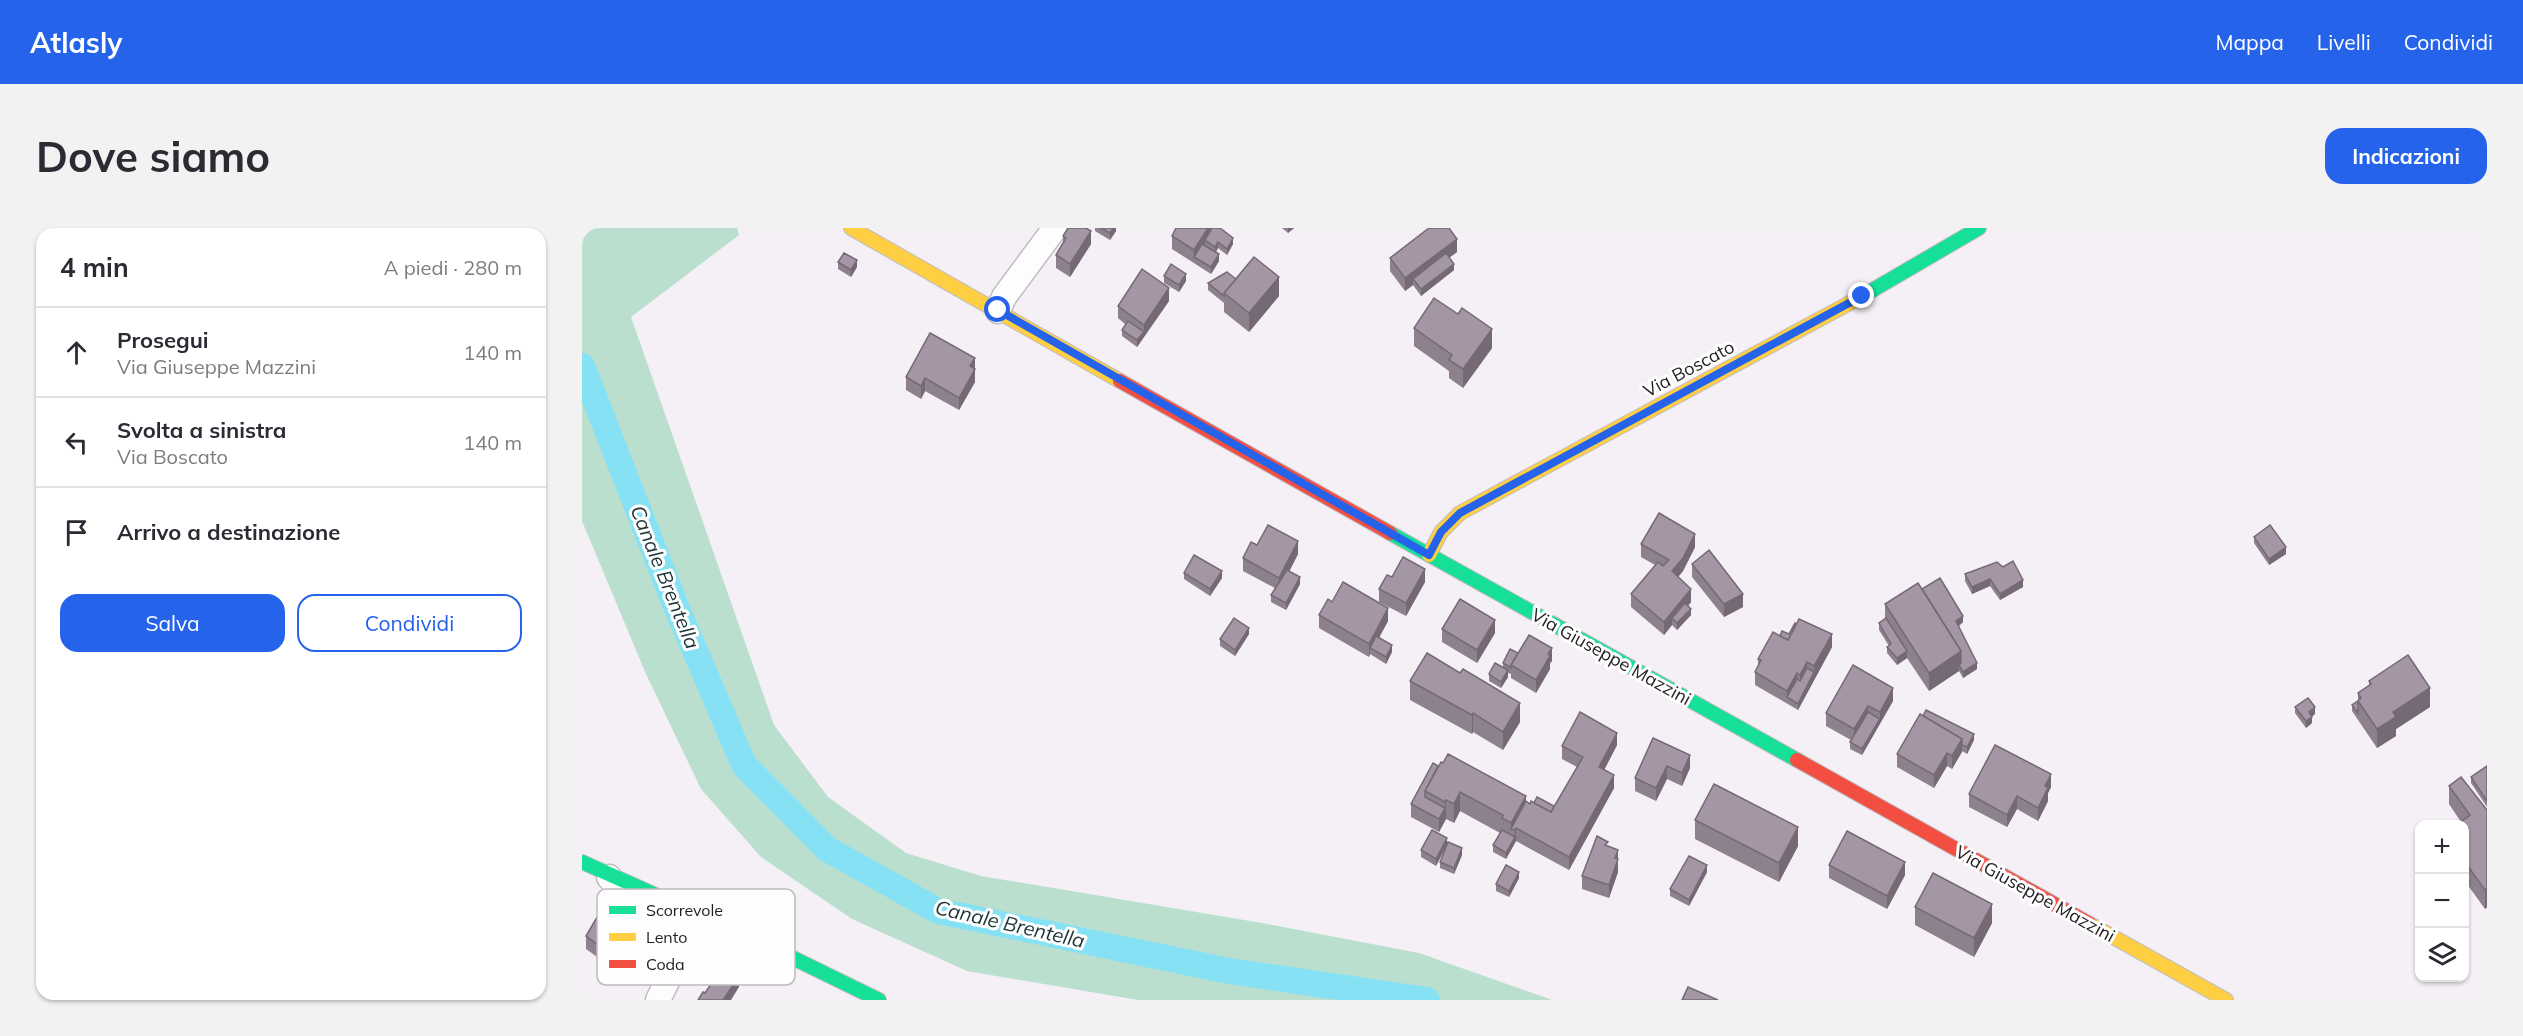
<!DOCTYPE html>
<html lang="it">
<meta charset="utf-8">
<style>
body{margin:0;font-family:Mulish,sans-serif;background:#f2f2f3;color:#2b2b33}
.controls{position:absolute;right:18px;bottom:18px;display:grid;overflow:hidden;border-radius:12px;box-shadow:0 2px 4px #0004}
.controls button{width:54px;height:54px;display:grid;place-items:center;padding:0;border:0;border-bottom:2px solid #e1e1e2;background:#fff;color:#2b2b33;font:30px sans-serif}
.stop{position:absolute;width:18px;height:18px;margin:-14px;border:4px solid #2563eb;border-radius:50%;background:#fff}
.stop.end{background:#2563eb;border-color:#fff;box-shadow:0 2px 6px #0008}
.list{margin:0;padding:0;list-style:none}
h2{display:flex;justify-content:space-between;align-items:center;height:78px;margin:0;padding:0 24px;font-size:26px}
h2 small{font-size:20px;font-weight:400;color:#7c7c81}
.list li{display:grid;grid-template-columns:39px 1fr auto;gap:18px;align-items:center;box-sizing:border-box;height:90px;padding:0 24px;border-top:2px solid #e1e1e2}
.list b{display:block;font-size:22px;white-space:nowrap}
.list p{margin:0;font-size:20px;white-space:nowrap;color:#7c7c81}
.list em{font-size:20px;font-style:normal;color:#7c7c81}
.actions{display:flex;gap:12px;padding:18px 24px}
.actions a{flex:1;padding:14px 0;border:2px solid #2563eb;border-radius:18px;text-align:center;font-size:21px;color:#2563eb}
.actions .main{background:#2563eb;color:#fff}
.icon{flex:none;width:33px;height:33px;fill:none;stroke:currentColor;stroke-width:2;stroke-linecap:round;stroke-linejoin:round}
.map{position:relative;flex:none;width:1905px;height:772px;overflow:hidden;border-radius:18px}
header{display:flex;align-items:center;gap:36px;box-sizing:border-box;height:84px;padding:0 30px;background:#2563eb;color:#fff}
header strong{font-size:28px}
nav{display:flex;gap:33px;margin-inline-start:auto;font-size:21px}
.intro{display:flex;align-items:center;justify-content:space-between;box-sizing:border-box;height:144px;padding:0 36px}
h1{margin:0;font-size:42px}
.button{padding:15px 27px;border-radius:18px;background:#2563eb;color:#fff;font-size:21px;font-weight:700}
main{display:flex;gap:36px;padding:0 36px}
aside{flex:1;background:#fff;border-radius:18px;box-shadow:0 2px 4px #0004}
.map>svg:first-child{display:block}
.green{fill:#bbdfce}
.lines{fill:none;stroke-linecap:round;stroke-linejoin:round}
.canal{stroke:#86e1f5;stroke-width:26}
.street-casing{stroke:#c0bbc0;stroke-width:27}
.fast-casing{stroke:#c0bbc0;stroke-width:16}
.slow-casing{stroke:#c0bbc0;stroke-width:16}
.jam-casing{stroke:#c0bbc0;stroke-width:16}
.street{stroke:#fefdfe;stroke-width:24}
.fast{stroke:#16e098;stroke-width:14}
.slow{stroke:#ffcf43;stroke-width:14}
.jam{stroke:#f24e42;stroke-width:14}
.wall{fill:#8e818e}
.shaded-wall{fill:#746974}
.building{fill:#a596a5;stroke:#746974;stroke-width:1.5}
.route{stroke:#2563eb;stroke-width:8}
.labels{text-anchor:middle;stroke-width:6;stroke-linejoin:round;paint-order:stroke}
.street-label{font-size:18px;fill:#211d22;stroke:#fefefe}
.water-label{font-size:20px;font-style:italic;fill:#20373b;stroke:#fefefe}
.key{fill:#fefefe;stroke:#bcbabc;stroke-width:1.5}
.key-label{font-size:16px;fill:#211d22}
</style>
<header>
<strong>Atlasly</strong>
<nav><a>Mappa</a><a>Livelli</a><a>Condividi</a></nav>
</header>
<div class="intro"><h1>Dove siamo</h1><a class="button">Indicazioni</a></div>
<main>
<aside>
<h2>4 min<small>A piedi · 280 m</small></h2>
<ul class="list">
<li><svg class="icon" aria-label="ahead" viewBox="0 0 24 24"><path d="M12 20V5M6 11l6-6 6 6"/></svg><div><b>Prosegui</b><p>Via Giuseppe Mazzini</p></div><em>140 m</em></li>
<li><svg class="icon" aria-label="left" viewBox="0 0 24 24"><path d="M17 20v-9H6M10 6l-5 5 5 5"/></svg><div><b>Svolta a sinistra</b><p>Via Boscato</p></div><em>140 m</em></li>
<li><svg class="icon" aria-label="arrive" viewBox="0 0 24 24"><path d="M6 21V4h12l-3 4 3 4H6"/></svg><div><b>Arrivo a destinazione</b></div></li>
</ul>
<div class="actions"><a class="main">Salva</a><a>Condividi</a></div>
</aside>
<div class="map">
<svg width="1905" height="772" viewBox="0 0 1905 772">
<rect width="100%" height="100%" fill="#f5eff6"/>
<polygon class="green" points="0,0 155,0 157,7 49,89 192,497 246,569 324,625 399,648 680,695 837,725 970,772 556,772 385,743 270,691 179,629 119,561 64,446 0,293"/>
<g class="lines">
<polyline class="canal" points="0,138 93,376 162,537 245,621 356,683 647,743 845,772"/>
<defs>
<g id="street">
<polyline points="416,83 422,69 473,0"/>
<polyline points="27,649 46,672 88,708 98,726 76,772"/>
</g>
<g id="fast">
<polyline points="1277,70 1397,0"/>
<polyline points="808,305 1215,532"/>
<polyline points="0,634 172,711 297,772"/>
</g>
<g id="slow">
<polyline points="269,0 538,153"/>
<polyline points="847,327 859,304 878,285 1277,70"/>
<polyline points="1508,696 1644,772"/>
</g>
<g id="jam">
<polyline points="538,153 808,305"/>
<polyline points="1215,532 1508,696"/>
</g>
</defs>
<use href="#street" class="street-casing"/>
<use href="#fast" class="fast-casing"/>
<use href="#slow" class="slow-casing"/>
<use href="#jam" class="jam-casing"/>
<use href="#street" class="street"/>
<use href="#fast" class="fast"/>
<use href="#slow" class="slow"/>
<use href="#jam" class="jam"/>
</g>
<g class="wall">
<polygon points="513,0 534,0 534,3 528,12 513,3"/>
<polygon points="594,0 651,16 645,27 636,20 634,24 637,33 629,46 590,21 590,8"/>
<polygon points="700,0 712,0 706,5"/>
<polygon points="481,8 509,16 488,49 474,40 474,27 481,16"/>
<polygon points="875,24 867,29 872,42 839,68 831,57 823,63 808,43 808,30"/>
<polygon points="256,34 275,39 269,49 256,41"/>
<polygon points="582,48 604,53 597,64 582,55"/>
<polygon points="654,51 697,68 667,104 642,84 642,75 626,62 626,55"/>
<polygon points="587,73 555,119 540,108 540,102 543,96 536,90 536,78"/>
<polygon points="832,100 910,120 881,160 867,150 867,143 832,118"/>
<polygon points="393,130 393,154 377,182 343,163 339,171 324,162 324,149"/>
<polygon points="1672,309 1704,326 1687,337 1672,315"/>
<polygon points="1059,316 1113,319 1101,343 1096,349 1109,374 1106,378 1109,387 1095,402 1090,397 1082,407 1049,379 1049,366 1073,337 1059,329"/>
<polygon points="675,317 716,326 707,344 718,356 704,382 689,374 689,367 693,360 661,343 661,330"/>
<polygon points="1110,336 1161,379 1142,389 1110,349"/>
<polygon points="602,345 640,350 628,368 602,351"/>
<polygon points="1383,346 1441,359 1418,372 1408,358 1390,366 1383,353"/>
<polygon points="810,349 843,354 824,388 797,374 797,361"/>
<polygon points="1340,361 1381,394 1377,398 1395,441 1381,450 1377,443 1347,463 1325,430 1315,437 1305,425 1305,419 1307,418 1297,402 1297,395 1303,391 1303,376"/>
<polygon points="750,374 806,393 797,410 810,424 804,436 788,426 787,429 737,400 737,387"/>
<polygon points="860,401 913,405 895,435 860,414"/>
<polygon points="667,406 653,428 638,418 638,411"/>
<polygon points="1207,406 1250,419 1216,482 1173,457 1173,444 1176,438 1176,431 1198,408"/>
<polygon points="936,425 970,433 968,435 968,441 954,465 929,450 929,446 926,445 926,449 919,460 907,453 907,446 921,439 921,435"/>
<polygon points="828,453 938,494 921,522 891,504 890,506 828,472"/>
<polygon points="1787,453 1848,479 1814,501 1814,508 1795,520 1770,483 1770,477 1776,473 1776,465 1787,457"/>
<polygon points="1311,473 1280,527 1268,521 1268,514 1269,512 1244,498 1244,485"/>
<polygon points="1713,479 1733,486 1730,488 1730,495 1724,500 1713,485"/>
<polygon points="1071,510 1108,540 1100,558 1085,551 1074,573 1053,563 1053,550"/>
<polygon points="1392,512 1385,526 1380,523 1370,541 1365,538 1352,560 1315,539 1315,526"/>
<polygon points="1035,517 1022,542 1032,560 987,642 934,613 924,631 911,624 911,617 918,605 878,583 872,595 864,591 857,604 829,589 829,576 856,538 948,576 952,575 972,578 995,539 980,531 980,518"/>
<polygon points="1905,538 1905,579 1889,555 1889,549"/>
<polygon points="1867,558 1905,582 1905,679 1903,681 1885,656 1882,658 1882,597 1879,594 1867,576"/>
<polygon points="1469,559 1466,565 1466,573 1456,593 1435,581 1425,599 1387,579 1387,566"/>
<polygon points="1113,592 1216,618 1197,654 1113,611"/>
<polygon points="865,610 854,638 839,629 839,622"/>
<polygon points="1026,618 1036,622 1036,644 1027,670 1000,661 1000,648"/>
<polygon points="880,627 872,646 858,640 858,634"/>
<polygon points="1247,637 1323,647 1305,681 1247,650"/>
<polygon points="1125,644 1107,678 1088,668 1088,661"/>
<polygon points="937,650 927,669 914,663 914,656"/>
<polygon points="1333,679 1410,695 1392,729 1333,697"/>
<polygon points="4,708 48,715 32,741 4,721"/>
<polygon points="128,744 157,759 123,765 131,753 128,751"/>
</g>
<g class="shaded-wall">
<polygon points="531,0 534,0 534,3 528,12 528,5"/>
<polygon points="626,0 633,0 623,12 623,18 612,29 612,22"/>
<polygon points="706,0 712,0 706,5"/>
<polygon points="509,3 509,16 488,49 488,36"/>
<polygon points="651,10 651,16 645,27 645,21"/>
<polygon points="875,11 875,24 834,55 831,51 831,57 823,63 823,50"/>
<polygon points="636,14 636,20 633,25 633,19"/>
<polygon points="637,26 637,33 629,46 629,39"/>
<polygon points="275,32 275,39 269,49 269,42"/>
<polygon points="872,36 872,42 839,68 839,61"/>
<polygon points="604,46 604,53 597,64 597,57"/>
<polygon points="697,49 697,68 667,104 667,85"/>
<polygon points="587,60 587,73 555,119 555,112 562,104 562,97"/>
<polygon points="910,101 910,120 881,160 881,141"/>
<polygon points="393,130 393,154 377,182 377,170 388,138"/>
<polygon points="343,150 343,163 339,171 339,158"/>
<polygon points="1113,306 1113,319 1101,343 1090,356 1090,343"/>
<polygon points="716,313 716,326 697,363 697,350"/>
<polygon points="1704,319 1704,326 1687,337 1687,331"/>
<polygon points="843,341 843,354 824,388 824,375"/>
<polygon points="640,343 640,350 628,368 628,361"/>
<polygon points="718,349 718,356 704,382 704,375"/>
<polygon points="1408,351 1408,358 1390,366 1390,359"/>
<polygon points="1441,352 1441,359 1418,372 1418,366"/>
<polygon points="1109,361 1109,374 1093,393 1090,390 1090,397 1082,407 1082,394"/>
<polygon points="1161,366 1161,379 1142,389 1142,376"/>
<polygon points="806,380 806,393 790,422 788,420 788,426 787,429 787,416"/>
<polygon points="1109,381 1109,387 1095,402 1095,395"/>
<polygon points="1381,388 1381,394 1374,400 1374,393"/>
<polygon points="913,392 913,405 895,435 895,422"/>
<polygon points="667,400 667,406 653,428 653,422"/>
<polygon points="1250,406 1250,419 1216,482 1216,476 1232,444 1232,438"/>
<polygon points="810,417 810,424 804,436 804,429"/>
<polygon points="970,420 970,433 968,435 968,441 954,465 954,452"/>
<polygon points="1325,423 1325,430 1315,437 1315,430"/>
<polygon points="1379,423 1379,441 1377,437 1377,443 1347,463 1347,445"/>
<polygon points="1225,434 1225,447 1218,460 1218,447"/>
<polygon points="1395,435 1395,441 1381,450 1381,444"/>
<polygon points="926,442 926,449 919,460 919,454"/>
<polygon points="1215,445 1215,458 1205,469 1205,463"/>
<polygon points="1311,460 1311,473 1280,527 1280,521 1298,491 1298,484"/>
<polygon points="1848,460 1848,479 1814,501 1814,508 1795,520 1795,501 1811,484"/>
<polygon points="938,475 938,494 921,522 921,504"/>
<polygon points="1286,478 1286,491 1272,514 1272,501"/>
<polygon points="1733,479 1733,486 1727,491 1727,484"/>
<polygon points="891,485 891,504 890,506 890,487"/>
<polygon points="1730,489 1730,495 1724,500 1724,493"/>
<polygon points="1035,505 1035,517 1017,552 1017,539"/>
<polygon points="1392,506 1392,512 1385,526 1385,519"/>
<polygon points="1380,511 1380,524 1370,541 1370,528"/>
<polygon points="1365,525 1365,538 1352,560 1352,547"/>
<polygon points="1108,527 1108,540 1100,558 1100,545"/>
<polygon points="1085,538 1085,551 1074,573 1074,560"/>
<polygon points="1469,546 1469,559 1466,565 1466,573 1456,593 1456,580 1463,558"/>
<polygon points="1032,547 1032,560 987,642 987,629"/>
<polygon points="878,564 878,583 872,595 872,576"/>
<polygon points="944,568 944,586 934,600 934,613 924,631 924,625 933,609 933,602 929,601 929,595"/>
<polygon points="1435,568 1435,581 1425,599 1425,587"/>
<polygon points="864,572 864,591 857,604 857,591 863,580 863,574"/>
<polygon points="1216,599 1216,618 1197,654 1197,635"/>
<polygon points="865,610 865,617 854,638 854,631"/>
<polygon points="880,620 880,627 872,646 872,640"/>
<polygon points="1036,622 1036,644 1027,670 1027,657"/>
<polygon points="1323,634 1323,647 1305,681 1305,668"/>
<polygon points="1125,637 1125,644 1107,678 1107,672"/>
<polygon points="1885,637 1885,656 1882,658 1882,639"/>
<polygon points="937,644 937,650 927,669 927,663"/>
<polygon points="1905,661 1905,679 1903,681 1903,662"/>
<polygon points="1410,676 1410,695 1392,729 1392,710"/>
<polygon points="48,702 48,715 32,741 32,735 39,723 39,717"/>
<polygon points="33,714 33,727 26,730 26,724"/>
<polygon points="157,752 157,759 149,772 141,772 153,754"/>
</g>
<g class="building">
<polygon points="486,0 504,0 509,3 488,36 474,27 484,10 481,8"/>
<polygon points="519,0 531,0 528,5"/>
<polygon points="594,0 626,0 612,22 590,8"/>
<polygon points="630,0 638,0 651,10 645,21 636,14 633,19 623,12"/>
<polygon points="847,0 867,0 875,11 823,50 808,30"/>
<polygon points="620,16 637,26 629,39 612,29"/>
<polygon points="262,25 275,32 269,42 256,34"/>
<polygon points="864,25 872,36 839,61 831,51"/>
<polygon points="672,29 697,49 667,85 642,65"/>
<polygon points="589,36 604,46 597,57 582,48"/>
<polygon points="560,41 587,60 562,97 536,78"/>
<polygon points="645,44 654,51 642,65 642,68 626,55"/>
<polygon points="852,70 876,86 880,80 910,101 881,141 867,132 870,127 832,100"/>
<polygon points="546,93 562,104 555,112 540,102"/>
<polygon points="348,105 393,130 388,138 393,141 377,170 343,150 339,158 324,149"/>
<polygon points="1077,285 1113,306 1101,330 1090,343 1109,361 1082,394 1049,366 1076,334 1081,338 1087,332 1059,316"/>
<polygon points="686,297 716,313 697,350 661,330 669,314 675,317"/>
<polygon points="1688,297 1704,319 1687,331 1672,309"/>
<polygon points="1127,322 1161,366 1142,376 1110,336"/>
<polygon points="612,327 640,343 628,361 602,345"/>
<polygon points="821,329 843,341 824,375 797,361 805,347 810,349"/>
<polygon points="1431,333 1441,352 1418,366 1408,351 1390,359 1383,346 1415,334 1421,339"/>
<polygon points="705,342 718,349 704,375 689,367"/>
<polygon points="1358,350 1381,388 1374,393 1395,435 1381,444 1377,437 1379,435 1379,423 1340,361"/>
<polygon points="761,354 806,380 787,416 737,387 746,371 750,374"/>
<polygon points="1336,355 1379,423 1347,445 1303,376"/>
<polygon points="878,371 913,392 895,422 860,401"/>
<polygon points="1103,375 1109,381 1095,395 1090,390"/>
<polygon points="652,390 667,400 653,422 638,411"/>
<polygon points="1304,390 1325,423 1315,430 1305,419 1309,416 1297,395"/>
<polygon points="1217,391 1250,406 1232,438 1225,434 1218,447 1215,445 1205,463 1173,444 1179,432 1176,431 1191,404 1206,412"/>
<polygon points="1213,395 1214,396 1206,412 1198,408 1200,403 1207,406"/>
<polygon points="947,407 970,420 966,426 968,428 954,452 929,437"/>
<polygon points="794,408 810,417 804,429 788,420"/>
<polygon points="928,421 936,425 929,437 929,440 921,435"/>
<polygon points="845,425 878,445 881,441 938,475 921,504 891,485 890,487 828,453"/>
<polygon points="1826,427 1848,460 1811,484 1814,489 1795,501 1776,473 1779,470 1776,465 1789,456 1787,453"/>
<polygon points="913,435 926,442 919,454 907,446"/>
<polygon points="1271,437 1311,460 1298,484 1286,478 1272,501 1244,485"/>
<polygon points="1225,440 1232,444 1216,476 1205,469 1215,451 1218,453"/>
<polygon points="1726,470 1733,479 1727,484 1730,489 1724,493 1713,479"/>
<polygon points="1776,473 1776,485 1770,477"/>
<polygon points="1344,482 1392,506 1385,519 1380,517 1380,511 1341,488"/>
<polygon points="998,484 1035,505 1017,539 1032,547 987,629 934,600 933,602 929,601 944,573 948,576 949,573 969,584 1001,529 980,518"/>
<polygon points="1286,484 1298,491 1280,521 1268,514"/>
<polygon points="1338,486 1380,511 1370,528 1365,525 1352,547 1315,526"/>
<polygon points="1071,510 1108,527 1100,545 1085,538 1074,560 1053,550"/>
<polygon points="1413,517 1469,546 1463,558 1466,560 1456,580 1435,568 1425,587 1387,566"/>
<polygon points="866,526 944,568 929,595 920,590 921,587 878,564 872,576 864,572 863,574 843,563 859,534 861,535"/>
<polygon points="851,535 856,538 843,563 843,569 863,580 857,591 829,576"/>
<polygon points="1905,538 1905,573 1889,549"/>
<polygon points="1879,549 1905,582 1905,661 1903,662 1885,637 1882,639 1882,597 1875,597 1888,587 1867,558"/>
<polygon points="1132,556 1216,599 1197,635 1113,592"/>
<polygon points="955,569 972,578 969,584 952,575"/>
<polygon points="850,602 865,610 854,631 839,622"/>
<polygon points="920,602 933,609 924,625 911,617"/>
<polygon points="1265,603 1323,634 1305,668 1247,637"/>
<polygon points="1015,608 1026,614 1023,617 1036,622 1033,630 1036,631 1027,657 1000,648"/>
<polygon points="866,614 880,620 872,640 858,634"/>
<polygon points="1107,628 1125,637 1107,672 1088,661"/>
<polygon points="924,637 937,644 927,663 914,656"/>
<polygon points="1351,645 1410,676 1392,710 1333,679"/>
<polygon points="18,684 33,693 34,691 48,702 39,717 33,714 26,724 4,708"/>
<polygon points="139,725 152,734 156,745 157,752 153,760 153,754 137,744 134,748 128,744"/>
<polygon points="137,744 153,754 141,772 116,772 121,764 123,765"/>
<polygon points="1106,759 1136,772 1100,772"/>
</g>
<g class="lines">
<polyline class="route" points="416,82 847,327 859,304 878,285 1280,68"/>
</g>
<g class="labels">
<g class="street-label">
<text transform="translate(1107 141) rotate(-28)" y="6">Via Boscato</text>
<text transform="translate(1029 429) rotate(29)" y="6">Via Giuseppe Mazzini</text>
<text transform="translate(1453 666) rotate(29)" y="6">Via Giuseppe Mazzini</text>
</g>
<g class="water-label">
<text transform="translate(83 349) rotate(68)" y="7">Canale Brentella</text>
<text transform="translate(428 696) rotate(13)" y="7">Canale Brentella</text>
</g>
</g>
<rect x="15" y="661" width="198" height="96" rx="9" class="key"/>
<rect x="27" y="678" width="27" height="8" fill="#16e098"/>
<rect x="27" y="705" width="27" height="8" fill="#ffcf43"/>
<rect x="27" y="732" width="27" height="8" fill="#f24e42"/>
<g class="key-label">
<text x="64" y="688">Scorrevole</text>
<text x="64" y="715">Lento</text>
<text x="64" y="742">Coda</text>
</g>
</svg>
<div class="controls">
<button>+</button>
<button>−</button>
<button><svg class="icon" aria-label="layers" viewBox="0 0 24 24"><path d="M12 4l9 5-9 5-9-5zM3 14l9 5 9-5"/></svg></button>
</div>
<div class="stop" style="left:416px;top:82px"></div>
<div class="stop end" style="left:1280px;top:68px"></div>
</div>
</main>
